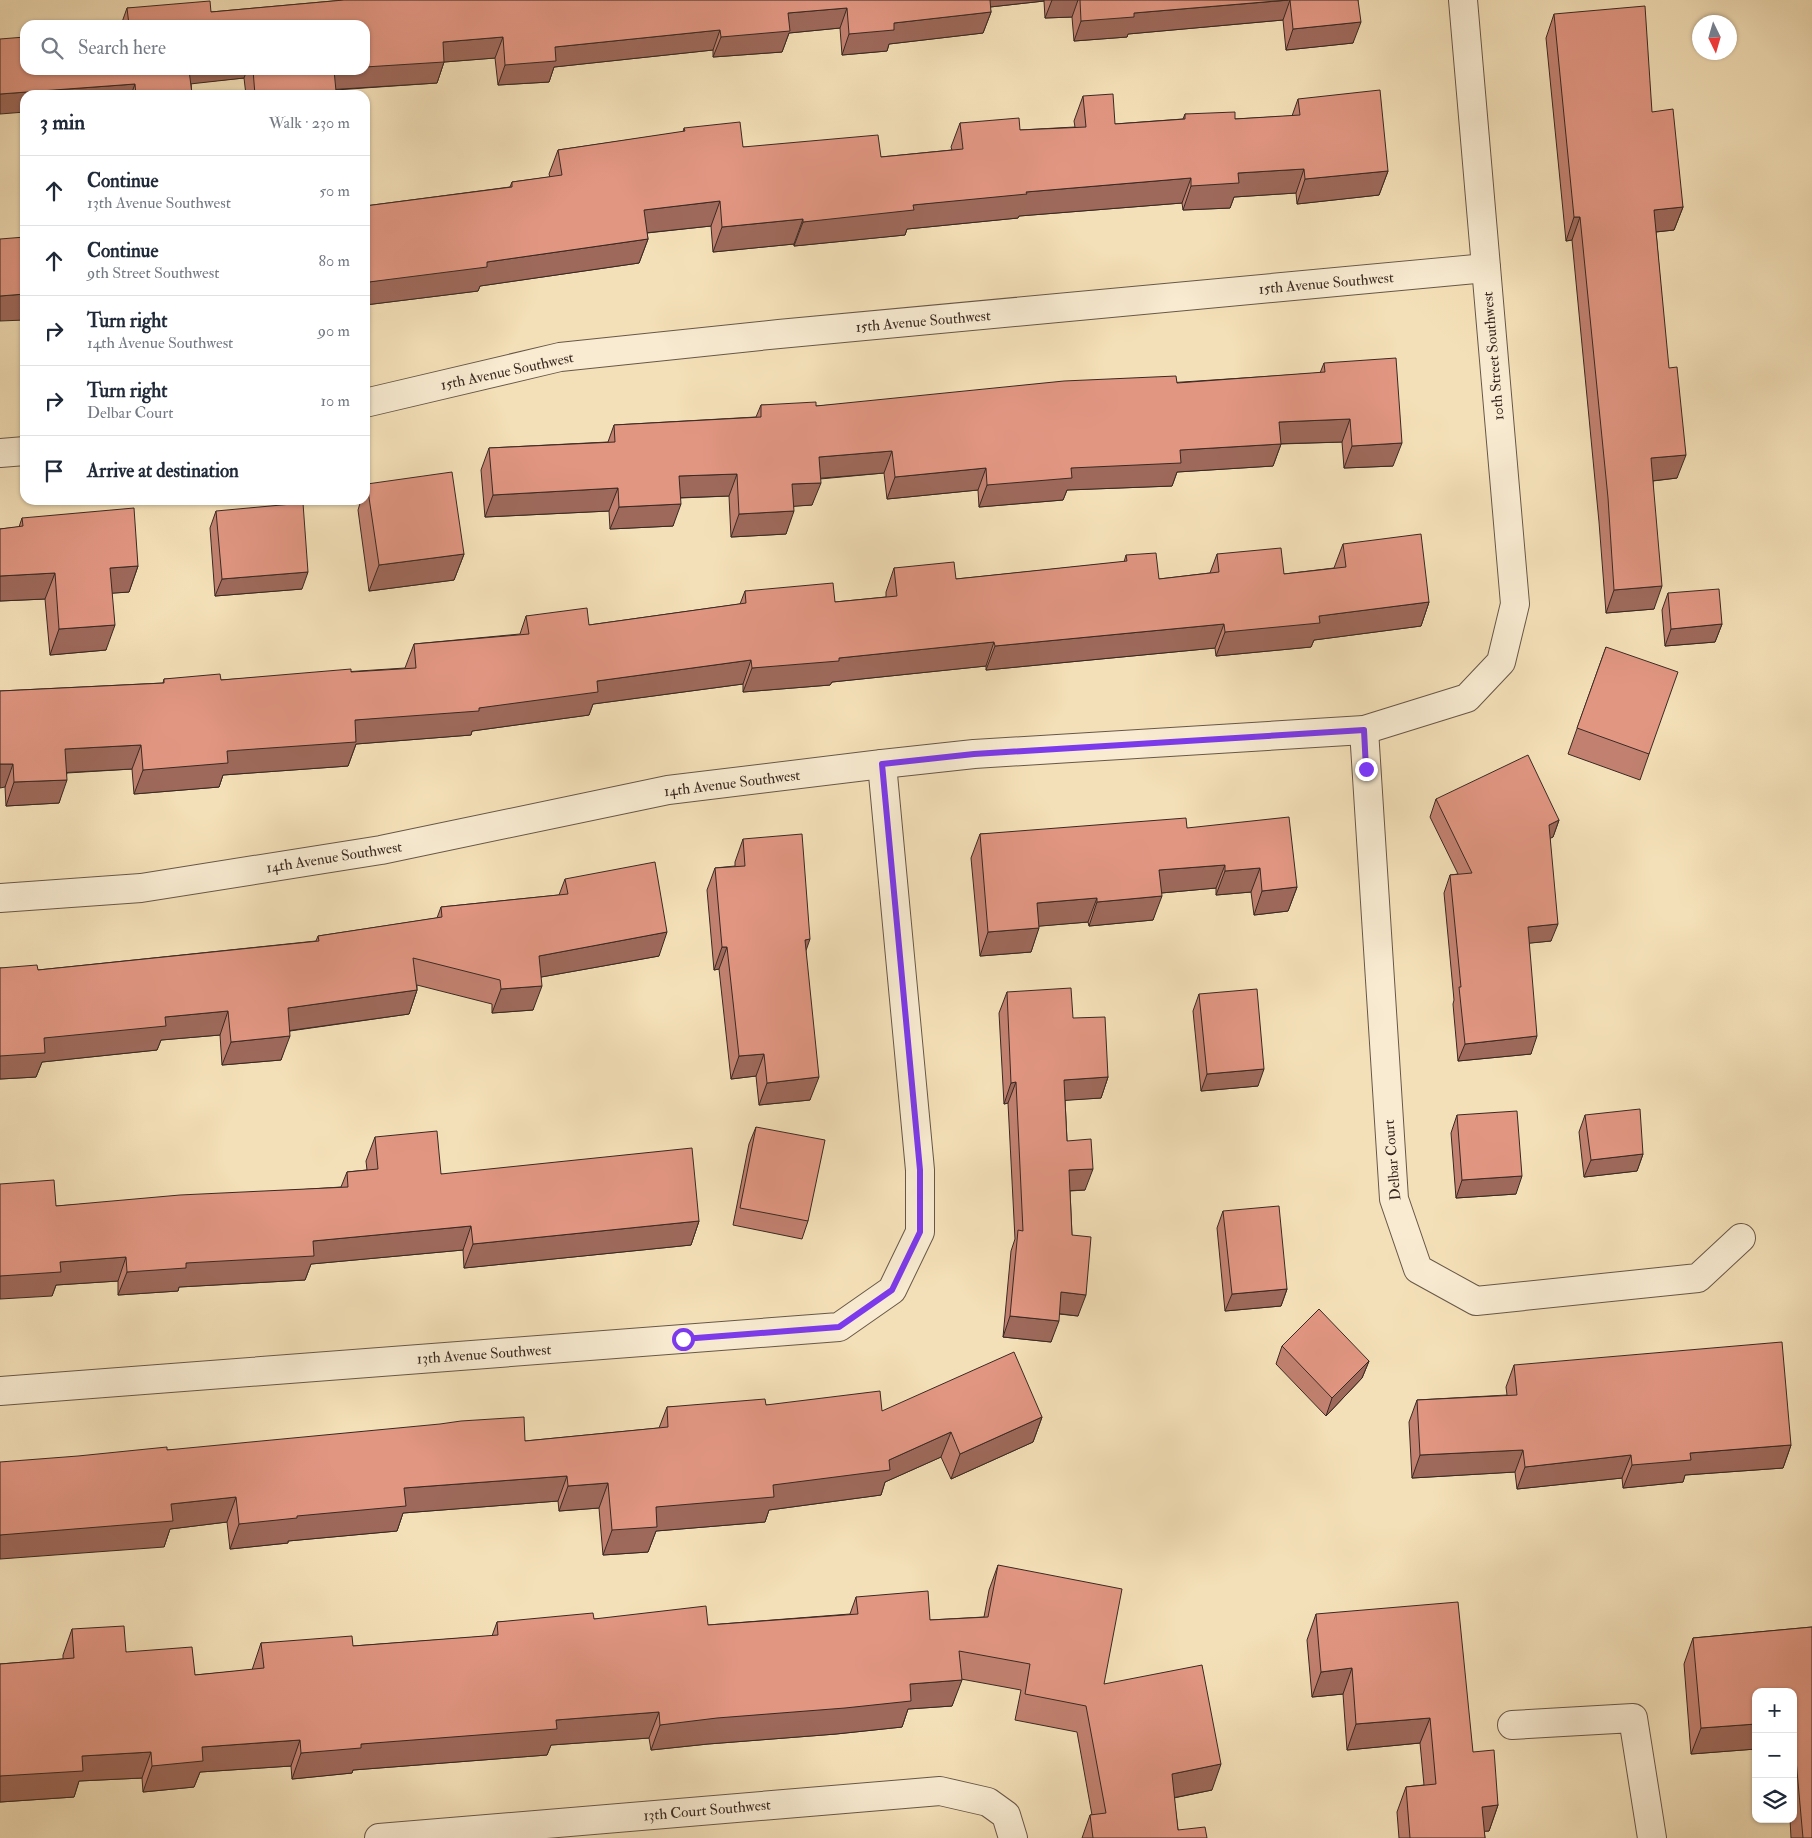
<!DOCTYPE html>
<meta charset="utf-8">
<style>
body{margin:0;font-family:"IM FELL Double Pica",serif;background:#f2f2f3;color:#1f2937}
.controls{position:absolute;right:15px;bottom:15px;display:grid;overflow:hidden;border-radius:10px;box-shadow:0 1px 4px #0004}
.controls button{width:45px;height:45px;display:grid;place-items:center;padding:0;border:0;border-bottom:1px solid #e0e1e3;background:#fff;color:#1f2937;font:25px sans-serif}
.compass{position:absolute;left:1692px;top:15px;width:45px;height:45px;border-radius:50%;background:#fff;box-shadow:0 1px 4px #0004;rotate:175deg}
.stop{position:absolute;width:15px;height:15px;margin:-11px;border:4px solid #7c3aed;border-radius:50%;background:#fff}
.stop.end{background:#7c3aed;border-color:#fff;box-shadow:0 1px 5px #0008}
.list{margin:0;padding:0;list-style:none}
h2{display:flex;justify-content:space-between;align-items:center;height:65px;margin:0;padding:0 20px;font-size:21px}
h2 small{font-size:16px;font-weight:400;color:#747a83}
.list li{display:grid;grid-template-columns:32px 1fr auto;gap:15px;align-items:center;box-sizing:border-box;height:70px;padding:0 20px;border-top:1px solid #e0e1e3}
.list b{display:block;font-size:19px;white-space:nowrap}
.list p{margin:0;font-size:16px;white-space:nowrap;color:#747a83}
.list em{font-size:16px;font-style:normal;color:#747a83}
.icon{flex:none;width:28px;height:28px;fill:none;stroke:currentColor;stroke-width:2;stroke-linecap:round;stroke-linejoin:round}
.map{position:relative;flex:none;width:1812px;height:1838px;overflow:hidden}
.search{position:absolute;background:#fff;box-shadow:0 1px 4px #0004;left:20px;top:20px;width:350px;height:55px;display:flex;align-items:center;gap:12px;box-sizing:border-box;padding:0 18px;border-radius:15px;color:#747a83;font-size:19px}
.panel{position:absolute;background:#fff;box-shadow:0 1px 4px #0004;left:20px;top:90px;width:350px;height:415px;border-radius:15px}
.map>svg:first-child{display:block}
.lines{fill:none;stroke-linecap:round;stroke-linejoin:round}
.minor-casing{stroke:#685748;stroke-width:30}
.minor{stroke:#f8ebd1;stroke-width:28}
.wall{fill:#c28170;stroke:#3a2922}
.shaded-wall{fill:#9e695b;stroke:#3a2922}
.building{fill:#e19682;stroke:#3a2922}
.route{stroke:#7c3aed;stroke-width:6}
.labels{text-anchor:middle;stroke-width:4;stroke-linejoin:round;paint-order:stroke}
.street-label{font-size:15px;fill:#3a2922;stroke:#f8ebd1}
</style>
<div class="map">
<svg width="1812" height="1838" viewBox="0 0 1812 1838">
<rect width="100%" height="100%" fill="#f4e0b8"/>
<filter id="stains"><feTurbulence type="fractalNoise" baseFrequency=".004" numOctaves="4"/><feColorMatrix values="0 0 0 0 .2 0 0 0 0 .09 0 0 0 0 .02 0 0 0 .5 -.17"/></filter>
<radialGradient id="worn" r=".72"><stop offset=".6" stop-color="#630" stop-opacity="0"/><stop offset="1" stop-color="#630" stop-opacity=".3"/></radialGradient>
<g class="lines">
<defs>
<g id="minor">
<polyline points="365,403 560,357 779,334 1486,268"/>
<polyline points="0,453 25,451"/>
<polyline points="1364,730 1394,1199 1418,1269 1476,1301 1698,1278 1741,1238"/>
<polyline points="0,898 141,888 381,850 668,790 882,764 974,754 1364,730 1467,698 1501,662 1515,604 1463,0"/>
<polyline points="0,1391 839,1327 892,1290 920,1232 920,1170 882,764"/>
<polyline points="1512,1725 1633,1718 1652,1838"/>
<polyline points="379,1838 940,1791 988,1802 1006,1815 1013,1838"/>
</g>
</defs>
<use href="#minor" class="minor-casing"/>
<use href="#minor" class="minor"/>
</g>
<g class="wall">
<polygon points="344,0 1358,0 1353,43 1286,50 1283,20 1128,34 1127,37 1074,41 1072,17 1045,18 1044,1 990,7 991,12 983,33 889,44 887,51 842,55 840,28 789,33 782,52 713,57 713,50 554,67 549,82 498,85 495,58 444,62 437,83 335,90 334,95 246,95 244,78 191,83 192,95 25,95 25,70 365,70 365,25 121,25 127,8 211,12"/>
<polygon points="1554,14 1652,112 1683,207 1674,230 1656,232 1677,478 1653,481 1654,609 1606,613 1599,522 1572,240 1566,241 1546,38"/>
<polygon points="1083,96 1115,124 1183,119 1185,114 1235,119 1292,116 1298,99 1388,171 1379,195 1297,204 1296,193 1234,197 1230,208 1183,210 1182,203 1019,216 1018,218 907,229 905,235 794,246 794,244 713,252 711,226 647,233 648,239 639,263 480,286 478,291 365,305 365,206 510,187 512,182 550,177 549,174 558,150 683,132 684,128 743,147 881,157 952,150 951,147 960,123 1020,130 1075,127 1074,121"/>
<polygon points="1324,363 1393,466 1344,468 1342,442 1281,444 1273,466 1177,472 1172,486 1067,490 1063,500 979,507 978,490 887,499 884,473 820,479 812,505 794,506 786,534 731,537 729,496 680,498 673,526 610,529 609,511 485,517 481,470 489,448 608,442 614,425 756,417 761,405 816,406 1320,373"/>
<polygon points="367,484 464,554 454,580 369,591 358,510 361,500 365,500 365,490"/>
<polygon points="216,511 302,589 215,596 210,528"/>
<polygon points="22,518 138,566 129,592 112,593 106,650 50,655 45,599 0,601 0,529 19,527"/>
<polygon points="1343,544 1429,602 1421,626 1314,640 1311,647 1216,656 1215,648 986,670 986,666 832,682 830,685 743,692 743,684 593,704 589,715 472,731 471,735 356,744 348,766 223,775 219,787 134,794 132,769 67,773 59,803 6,806 0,691 163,683 164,679 221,680 405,668 414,644 520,634 526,616 589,625 740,604 745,591 835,602 886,597 886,592 894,568 956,579 1124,562 1126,555 1159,579 1210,573 1217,554 1284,574 1334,568"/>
<polygon points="1668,593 1722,624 1715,642 1665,646 1662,610"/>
<polygon points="1606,647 1649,754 1640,780 1568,754"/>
<polygon points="1436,799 1559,820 1553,837 1550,838 1551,941 1529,943 1531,1054 1458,1061 1453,1004 1454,1000 1444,893 1450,875 1458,874 1430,817"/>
<polygon points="1187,828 1297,887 1288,911 1254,915 1251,892 1216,895 1216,888 1161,893 1153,920 1089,926 1088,922 1039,926 1031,952 980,956 971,858 980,834"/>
<polygon points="743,839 806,952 810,1100 759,1105 756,1076 731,1079 719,969 714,970 707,890 715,868 735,866 735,862"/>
<polygon points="565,879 659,956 541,977 533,1010 492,1013 492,1004 417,985 417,990 409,1014 290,1031 281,1060 222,1065 220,1035 161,1040 157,1050 42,1062 36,1077 0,1079 0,968 38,970 316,941 318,936 437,918 441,907 559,895"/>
<polygon points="1007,992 1073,1018 1108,1077 1101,1098 1065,1100 1067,1141 1085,1190 1070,1191 1072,1235 1078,1316 1059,1314 1051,1342 1003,1337 1011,1251 1015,1239 1008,1103 1004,1104 999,1013"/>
<polygon points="1199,994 1258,1086 1201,1091 1193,1011"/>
<polygon points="1457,1115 1516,1194 1456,1198 1451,1133"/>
<polygon points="1585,1115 1643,1154 1637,1171 1584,1177 1579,1132"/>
<polygon points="756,1127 808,1221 802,1239 733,1225 749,1144"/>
<polygon points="375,1137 441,1174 699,1221 691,1245 464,1268 463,1250 311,1264 305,1280 179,1287 178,1291 118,1295 118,1281 56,1285 52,1296 56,1206 341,1187 347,1172 367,1170 366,1161"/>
<polygon points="1223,1211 1287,1289 1281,1306 1225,1311 1217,1228"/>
<polygon points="1282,1346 1369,1361 1362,1378 1326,1416 1276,1364"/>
<polygon points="1514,1365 1791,1445 1783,1468 1685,1475 1683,1482 1623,1488 1622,1478 1517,1489 1515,1472 1412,1478 1409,1422 1417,1400 1507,1395 1506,1387"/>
<polygon points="766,1405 882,1411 1042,1417 1033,1442 951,1479 941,1457 885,1482 881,1495 769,1510 765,1522 656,1531 648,1552 603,1555 599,1508 559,1511 558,1501 403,1513 397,1531 288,1541 288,1543 230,1549 227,1522 170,1529 164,1547 167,1450 525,1441 659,1428 667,1407"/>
<polygon points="998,1565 1104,1684 1212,1790 1174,1798 1178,1830 1207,1838 1082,1838 1090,1815 1092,1815 1077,1732 1015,1720 1021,1690 961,1679 952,1706 908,1709 902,1727 836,1734 708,1744 651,1750 649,1738 551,1745 547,1755 353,1770 352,1773 292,1779 291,1766 200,1772 194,1787 143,1792 142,1778 79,1781 74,1797 0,1802 0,1664 63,1659 63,1655 72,1629 126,1652 195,1675 252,1670 261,1643 353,1646 492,1636 497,1622 594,1619 708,1625 850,1614 856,1597 930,1620 984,1617 989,1590"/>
<polygon points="1316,1614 1473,1752 1498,1805 1489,1831 1484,1831 1485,1838 1399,1838 1397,1812 1406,1787 1424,1785 1420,1743 1347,1750 1343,1694 1312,1697 1307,1640"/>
<polygon points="1812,1627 1812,1838 1791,1838 1790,1819 1793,1819 1793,1692 1756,1692 1756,1749 1691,1754 1684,1664 1693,1638"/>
</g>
<g class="shaded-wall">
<polygon points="984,0 1044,0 1044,1 981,8"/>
<polygon points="1052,0 1078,0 1072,17 1045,18"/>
<polygon points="1290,0 1283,20 1128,34 1127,37 1074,41 1081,21 1134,13"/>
<polygon points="847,8 840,28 789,33 782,52 713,57 721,37 788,13"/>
<polygon points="991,12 983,33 889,44 887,51 842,55 849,34 894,23"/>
<polygon points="1361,22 1353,43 1286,50 1293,29"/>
<polygon points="720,30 713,50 554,67 549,82 498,85 505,65 555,47"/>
<polygon points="503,37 495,58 444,62 437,83 326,90 334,70 365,70 365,67 443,42"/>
<polygon points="186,70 247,70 244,78 181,85"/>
<polygon points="135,84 131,95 25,95 25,112 0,114 0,94"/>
<polygon points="336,91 334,95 282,95"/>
<polygon points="1304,169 1296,193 1234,197 1230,208 1183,210 1191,186 1238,173"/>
<polygon points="1388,171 1379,195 1297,204 1305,179"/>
<polygon points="1191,178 1182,203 1019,216 1018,218 907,229 905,235 794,246 803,222 913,205 1026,192"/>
<polygon points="720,201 711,226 635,234 644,210"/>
<polygon points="1683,207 1674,230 1645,233 1654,210"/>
<polygon points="1574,217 1580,217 1572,240 1566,241"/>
<polygon points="803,219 794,244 713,252 722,227"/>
<polygon points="648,239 639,263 480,286 478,291 365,305 365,293 369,282 487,262"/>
<polygon points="25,294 25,320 0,321 0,296"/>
<polygon points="1350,419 1342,442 1271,444 1279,422"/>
<polygon points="1402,443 1393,466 1344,468 1352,446"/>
<polygon points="1281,444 1273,466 1177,472 1172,486 1067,490 1063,500 979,507 987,485 1071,468 1180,450"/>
<polygon points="892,451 884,473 811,479 819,457"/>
<polygon points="1686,455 1677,478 1642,482 1651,458"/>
<polygon points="986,468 978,490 887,499 895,477"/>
<polygon points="737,474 729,496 671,498 679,476"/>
<polygon points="821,483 812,505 784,507 792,484"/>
<polygon points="618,488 609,511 485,517 493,495"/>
<polygon points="681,504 673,526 610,529 619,507"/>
<polygon points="794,511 786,534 731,537 739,514"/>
<polygon points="464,554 454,580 369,591 379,565"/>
<polygon points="138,566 129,592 101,594 110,568"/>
<polygon points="308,572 302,589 215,596 222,579"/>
<polygon points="55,573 45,599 0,601 0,576"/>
<polygon points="1662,586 1654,609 1606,613 1614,590"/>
<polygon points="1429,602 1421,626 1314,640 1311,647 1216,656 1225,632 1319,616"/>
<polygon points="1224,624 1215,648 986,670 995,646"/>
<polygon points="1722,624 1715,642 1665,646 1671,629"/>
<polygon points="115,625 106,650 50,655 59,629"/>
<polygon points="994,642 986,666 832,682 830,685 743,692 752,668 839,658"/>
<polygon points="751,660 743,684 593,704 589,715 472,731 471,735 356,744 348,766 223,775 219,787 134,794 143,770 227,751 355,720 479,708 597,681"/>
<polygon points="141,745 132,769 57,773 65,749"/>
<polygon points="0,764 13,764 5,787 0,788"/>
<polygon points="67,780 59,803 6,806 14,782"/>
<polygon points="1559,820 1553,837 1543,842 1549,825"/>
<polygon points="1225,865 1216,888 1150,894 1159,870"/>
<polygon points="1260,868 1251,892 1216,895 1225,871"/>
<polygon points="1297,887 1288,911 1254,915 1262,891"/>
<polygon points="1162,896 1153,920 1089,926 1097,902"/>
<polygon points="1097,898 1088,922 1029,927 1037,903"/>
<polygon points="1558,924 1551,941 1521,944 1528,927"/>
<polygon points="1039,928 1031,952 980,956 988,932"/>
<polygon points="667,932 659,956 530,979 539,956"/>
<polygon points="810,939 802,962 805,940"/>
<polygon points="722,947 727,947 719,969 714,970"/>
<polygon points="542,986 533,1010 492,1013 501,989"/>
<polygon points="417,990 409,1014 279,1032 288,1008"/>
<polygon points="228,1011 220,1035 161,1040 157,1050 42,1062 36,1077 0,1079 0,1056 44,1038 165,1017"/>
<polygon points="290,1036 281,1060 222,1065 231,1042"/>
<polygon points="1537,1036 1531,1054 1458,1061 1465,1044"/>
<polygon points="764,1054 756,1076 731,1079 739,1056"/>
<polygon points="1264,1069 1258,1086 1201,1091 1207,1074"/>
<polygon points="819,1077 810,1100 759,1105 767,1083"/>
<polygon points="1108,1077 1101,1098 1056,1101 1064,1080"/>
<polygon points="1016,1082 1008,1103 1004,1104 1011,1083"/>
<polygon points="1643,1154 1637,1171 1584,1177 1591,1160"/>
<polygon points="1093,1169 1085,1190 1061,1191 1069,1170"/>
<polygon points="1522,1176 1516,1194 1456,1198 1462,1180"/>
<polygon points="699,1221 691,1245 464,1268 473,1244"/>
<polygon points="471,1226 463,1250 311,1264 305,1280 179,1287 178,1291 118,1295 127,1272 186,1263 313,1241"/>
<polygon points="126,1257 118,1281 56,1285 52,1296 0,1299 0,1276 60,1262"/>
<polygon points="1287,1289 1281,1306 1225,1311 1232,1294"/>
<polygon points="1061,1292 1086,1295 1078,1316 1054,1313"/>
<polygon points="1010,1316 1059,1321 1051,1342 1003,1337"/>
<polygon points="1369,1361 1362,1378 1326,1416 1332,1398"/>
<polygon points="1042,1417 1033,1442 951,1479 960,1454"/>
<polygon points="951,1432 941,1457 885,1482 881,1495 769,1510 765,1522 656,1531 648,1552 603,1555 612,1530 656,1507 773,1485 889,1460"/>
<polygon points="1791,1445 1783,1468 1685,1475 1683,1482 1623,1488 1632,1465 1690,1453"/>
<polygon points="1523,1450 1515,1472 1412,1478 1420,1455"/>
<polygon points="1631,1455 1622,1478 1517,1489 1525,1467"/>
<polygon points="567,1476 558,1501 403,1513 397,1531 288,1541 288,1543 230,1549 239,1524 404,1488"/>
<polygon points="608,1483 599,1508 559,1511 568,1486"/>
<polygon points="236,1497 227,1522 170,1529 164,1547 0,1559 0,1535 171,1504"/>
<polygon points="1352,1668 1343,1694 1312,1697 1321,1672"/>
<polygon points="962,1680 952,1706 908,1709 902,1727 836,1734 708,1744 651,1750 660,1725 910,1684"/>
<polygon points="659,1712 649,1738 551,1745 547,1755 353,1770 352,1773 292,1779 301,1753 361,1744 556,1720"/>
<polygon points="1430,1718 1420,1743 1347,1750 1356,1724"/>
<polygon points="1756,1724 1756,1749 1691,1754 1701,1728"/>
<polygon points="300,1740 291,1766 200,1772 194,1787 143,1792 152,1766 202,1747"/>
<polygon points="151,1752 142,1778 79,1781 74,1797 0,1802 0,1776 82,1756"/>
<polygon points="1221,1764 1212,1790 1162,1800 1172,1774"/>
<polygon points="1498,1805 1489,1831 1472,1832 1482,1807"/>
</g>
<g class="building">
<polygon points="344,0 990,0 991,12 894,23 894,30 849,34 847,8 788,13 790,31 721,37 720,30 555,47 556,61 505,65 503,37 443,42 444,62 365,67 365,25 129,25 127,8 210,1 211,12"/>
<polygon points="1080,0 1288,0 1134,13 1134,17 1081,21"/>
<polygon points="1290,0 1358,0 1361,22 1293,29"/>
<polygon points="1645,6 1652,112 1673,109 1683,207 1654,210 1669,368 1677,367 1686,455 1651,458 1662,586 1614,590 1608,498 1580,217 1574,217 1554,14"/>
<polygon points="25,37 25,70 189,70 192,94 183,95 136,95 135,84 0,94 0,39"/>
<polygon points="253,70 334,70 336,91 282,95 255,95"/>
<polygon points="1380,90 1388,171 1305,179 1304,169 1238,173 1239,183 1191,186 1191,178 1026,192 1027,194 913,205 914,210 803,222 803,219 722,227 720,201 644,210 648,239 487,262 487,267 369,282 365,245 365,206 512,187 512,182 562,175 558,150 685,131 684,128 740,122 743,147 878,135 881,157 963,149 960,123 1019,118 1020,130 1086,127 1083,96 1113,94 1115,124 1185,119 1185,114 1235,112 1235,119 1300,115 1298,99"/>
<polygon points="25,237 25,294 0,296 0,239"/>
<polygon points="1396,358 1402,443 1352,446 1350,419 1279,422 1281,444 1180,450 1181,463 1071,468 1072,478 987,485 986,468 895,477 892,451 819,457 821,483 792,484 794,511 739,514 737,474 679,476 681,504 619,507 618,488 493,495 489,448 615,442 614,425 761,417 761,405 816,402 816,406 1064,381 1176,376 1177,383 1325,372 1324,363"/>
<polygon points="452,472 464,554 379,565 367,484"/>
<polygon points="303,503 308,572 222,579 216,511"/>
<polygon points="134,508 138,566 110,568 115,625 59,629 55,573 0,576 0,529 23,526 22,518"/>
<polygon points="1421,534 1429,602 1319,616 1320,623 1225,632 1224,624 995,646 994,642 839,658 839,661 752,668 751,660 597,681 598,692 479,708 479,711 355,720 356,742 227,751 228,763 143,770 141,745 65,749 67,780 14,782 13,764 0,764 0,691 164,683 164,679 220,674 221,680 351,669 351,672 416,668 414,644 529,634 526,616 587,608 589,625 746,603 745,591 833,583 835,602 897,596 894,568 954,562 956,579 1127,561 1126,555 1156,553 1159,579 1219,572 1217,554 1281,548 1284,574 1346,567 1343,544"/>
<polygon points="1719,589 1722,624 1671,629 1668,593"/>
<polygon points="1606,647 1678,672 1649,754 1577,728"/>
<polygon points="1528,755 1559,820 1549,825 1558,924 1528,927 1537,1036 1465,1044 1459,987 1461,987 1450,875 1472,873 1436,799"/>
<polygon points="1289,817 1297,887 1262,891 1260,868 1225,871 1225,865 1159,870 1162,896 1097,902 1097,898 1037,903 1039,928 988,932 980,834 1186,818 1187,828"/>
<polygon points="802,834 810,939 805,940 819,1077 767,1083 764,1054 739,1056 727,947 722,947 715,868 745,866 743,839"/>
<polygon points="655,862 667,932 539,956 542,986 501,989 500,980 413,958 417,990 288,1008 290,1036 231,1042 228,1011 165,1017 166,1026 44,1038 45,1053 0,1056 0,968 37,965 38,970 319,941 318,936 442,917 441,907 568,894 565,879"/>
<polygon points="1071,988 1073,1018 1105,1017 1108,1077 1064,1080 1067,1141 1091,1139 1093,1169 1069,1170 1072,1235 1091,1237 1086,1295 1061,1292 1059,1321 1010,1316 1018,1230 1023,1231 1016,1082 1011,1083 1007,992"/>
<polygon points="1257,989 1264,1069 1207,1074 1199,994"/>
<polygon points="1640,1109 1643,1154 1591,1160 1585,1115"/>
<polygon points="1517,1111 1522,1176 1462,1180 1457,1115"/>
<polygon points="756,1127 825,1140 808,1221 740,1208"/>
<polygon points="437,1131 441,1174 692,1148 699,1221 473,1244 471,1226 313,1241 314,1256 186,1263 186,1268 127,1272 126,1257 60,1262 61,1272 0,1276 0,1184 54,1180 56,1206 180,1195 348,1187 347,1172 378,1169 375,1137"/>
<polygon points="1279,1206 1287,1289 1232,1294 1223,1211"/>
<polygon points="1319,1309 1369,1361 1332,1398 1282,1346"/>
<polygon points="1782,1342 1791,1445 1690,1453 1691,1460 1632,1465 1631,1455 1525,1467 1523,1450 1420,1455 1417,1400 1517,1395 1514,1365"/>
<polygon points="1014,1352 1042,1417 960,1454 951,1432 889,1460 890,1470 773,1485 774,1497 656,1507 657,1527 612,1530 608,1483 568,1486 567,1476 404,1488 406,1506 297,1516 297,1518 239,1524 236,1497 171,1504 173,1521 0,1535 0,1462 78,1456 167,1447 167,1450 440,1424 461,1421 524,1417 525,1441 668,1427 667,1407 765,1399 766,1405 880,1391 882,1411"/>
<polygon points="998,1565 1122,1589 1104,1684 1202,1665 1221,1764 1172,1774 1178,1830 1205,1827 1207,1838 1093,1838 1090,1815 1106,1813 1086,1706 1025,1694 1030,1664 959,1651 962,1680 910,1684 911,1701 845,1708 717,1718 660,1725 659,1712 556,1720 557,1729 361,1744 361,1748 301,1753 300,1740 202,1747 203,1761 152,1766 151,1752 82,1756 83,1771 0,1776 0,1664 74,1658 72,1629 124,1626 126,1652 192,1647 195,1675 264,1668 261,1643 352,1636 353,1646 498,1635 497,1622 593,1613 594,1619 706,1606 708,1625 858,1614 856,1597 928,1591 930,1620 988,1617"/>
<polygon points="1458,1602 1473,1752 1494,1750 1498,1805 1482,1807 1485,1838 1410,1838 1406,1787 1436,1784 1430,1718 1356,1724 1352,1668 1321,1672 1316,1614"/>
<polygon points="1812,1627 1812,1838 1803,1838 1793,1726 1793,1692 1756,1692 1756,1724 1701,1728 1693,1638"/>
</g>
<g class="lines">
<polyline class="route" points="683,1339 839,1327 892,1290 920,1232 920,1170 882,764 974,754 1364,730 1366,769"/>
</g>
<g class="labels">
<g class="street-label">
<text transform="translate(1326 283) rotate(-5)" y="5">15th Avenue Southwest</text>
<text transform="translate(923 321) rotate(-5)" y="5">15th Avenue Southwest</text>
<text transform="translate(1493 356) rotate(-95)" y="5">10th Street Southwest</text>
<text transform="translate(507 371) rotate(-12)" y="5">15th Avenue Southwest</text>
<text transform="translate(732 783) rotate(-7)" y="5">14th Avenue Southwest</text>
<text transform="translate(334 857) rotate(-9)" y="5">14th Avenue Southwest</text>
<text transform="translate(1392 1160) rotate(-95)" y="5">Delbar Court</text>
<text transform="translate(484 1354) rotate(-4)" y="5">13th Avenue Southwest</text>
<text transform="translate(707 1810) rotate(-5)" y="5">13th Court Southwest</text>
</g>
</g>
<rect width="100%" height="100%" filter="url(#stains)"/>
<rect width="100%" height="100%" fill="url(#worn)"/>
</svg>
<div class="controls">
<button>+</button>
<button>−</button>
<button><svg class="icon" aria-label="layers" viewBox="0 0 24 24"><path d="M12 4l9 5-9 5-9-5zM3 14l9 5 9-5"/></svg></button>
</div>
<svg class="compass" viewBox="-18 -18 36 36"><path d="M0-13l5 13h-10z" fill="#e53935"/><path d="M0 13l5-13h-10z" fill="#747a83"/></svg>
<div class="stop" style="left:683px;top:1339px"></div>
<div class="stop end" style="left:1366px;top:769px"></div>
<div class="search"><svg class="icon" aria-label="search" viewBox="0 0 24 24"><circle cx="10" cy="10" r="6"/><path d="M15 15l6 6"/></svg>Search here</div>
<section class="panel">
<h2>3 min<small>Walk · 230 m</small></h2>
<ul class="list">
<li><svg class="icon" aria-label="ahead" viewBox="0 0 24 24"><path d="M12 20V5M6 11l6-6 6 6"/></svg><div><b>Continue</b><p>13th Avenue Southwest</p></div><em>50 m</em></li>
<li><svg class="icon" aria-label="ahead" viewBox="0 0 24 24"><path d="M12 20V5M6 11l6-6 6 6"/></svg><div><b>Continue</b><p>9th Street Southwest</p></div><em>80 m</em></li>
<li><svg class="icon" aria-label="right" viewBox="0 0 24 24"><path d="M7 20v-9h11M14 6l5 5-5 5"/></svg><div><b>Turn right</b><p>14th Avenue Southwest</p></div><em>90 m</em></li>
<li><svg class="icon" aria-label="right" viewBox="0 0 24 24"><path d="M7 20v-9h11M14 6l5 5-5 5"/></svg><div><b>Turn right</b><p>Delbar Court</p></div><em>10 m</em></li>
<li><svg class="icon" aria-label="arrive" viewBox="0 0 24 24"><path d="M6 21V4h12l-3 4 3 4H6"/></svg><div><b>Arrive at destination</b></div></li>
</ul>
</section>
</div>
